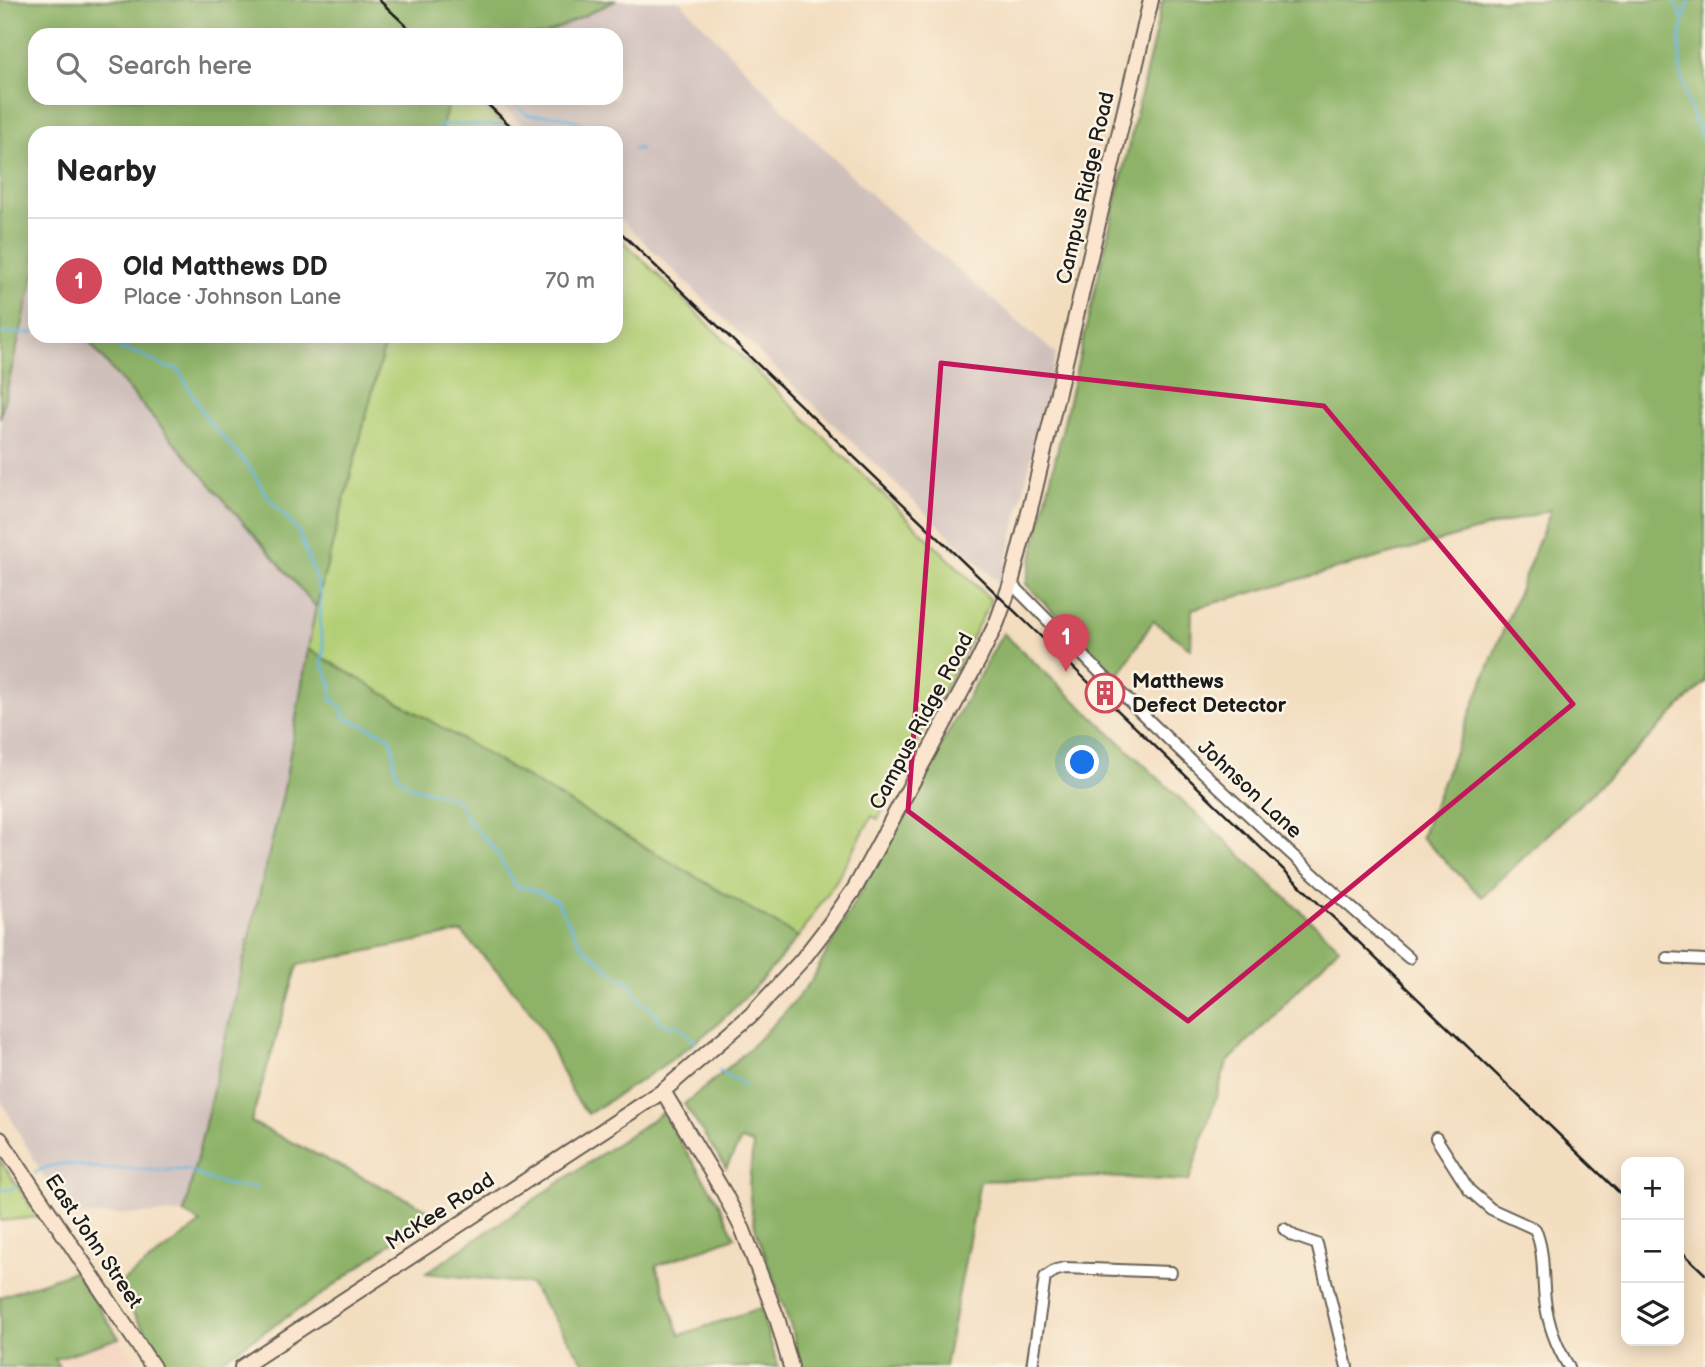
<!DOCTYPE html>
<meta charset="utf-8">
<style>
body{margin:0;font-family:"Balsamiq Sans",sans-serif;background:#f6f6f6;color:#222}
.controls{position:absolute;right:21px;bottom:21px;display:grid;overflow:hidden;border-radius:14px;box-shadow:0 4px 18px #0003}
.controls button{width:63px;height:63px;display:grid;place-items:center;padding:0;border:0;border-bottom:2px solid #e0e0e0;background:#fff;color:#222;font:35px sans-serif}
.you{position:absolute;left:1083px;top:763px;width:24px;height:24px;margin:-18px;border:5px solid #fff;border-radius:50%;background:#1a73e8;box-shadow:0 0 0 10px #1a73e833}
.badge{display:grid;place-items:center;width:46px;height:46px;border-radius:50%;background:#d1495b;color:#fff;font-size:23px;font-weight:700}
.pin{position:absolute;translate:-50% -58px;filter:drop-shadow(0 2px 4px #0008)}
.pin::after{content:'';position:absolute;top:37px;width:24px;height:21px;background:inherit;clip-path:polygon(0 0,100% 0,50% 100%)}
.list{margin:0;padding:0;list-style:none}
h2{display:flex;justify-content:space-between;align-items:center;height:91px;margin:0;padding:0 28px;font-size:30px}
h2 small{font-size:23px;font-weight:400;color:#767676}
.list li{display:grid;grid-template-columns:46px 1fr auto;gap:21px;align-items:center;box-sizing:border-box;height:126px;padding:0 28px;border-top:2px solid #e0e0e0}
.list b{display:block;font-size:26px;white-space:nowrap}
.list p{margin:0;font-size:23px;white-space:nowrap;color:#767676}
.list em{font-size:23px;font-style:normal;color:#767676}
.icon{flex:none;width:38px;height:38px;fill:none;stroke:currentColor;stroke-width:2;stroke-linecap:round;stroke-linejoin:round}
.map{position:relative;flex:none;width:1705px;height:1367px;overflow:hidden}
.search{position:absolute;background:#fff;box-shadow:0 4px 18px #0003;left:28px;top:28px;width:595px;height:77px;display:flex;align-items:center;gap:18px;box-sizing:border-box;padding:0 24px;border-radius:21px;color:#767676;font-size:26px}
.panel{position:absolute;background:#fff;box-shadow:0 4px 18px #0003;left:28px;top:126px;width:595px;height:217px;border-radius:21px}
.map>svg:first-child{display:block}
.built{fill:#f4d3c0}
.industrial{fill:#d0c0bc}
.green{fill:#b2cf76;stroke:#677649;stroke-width:2}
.forest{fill:#8db267;stroke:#546742;stroke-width:2}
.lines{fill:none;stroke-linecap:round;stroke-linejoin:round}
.stream{stroke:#66b5e0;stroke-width:2.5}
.street-casing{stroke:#676055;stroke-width:14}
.secondary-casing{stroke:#676055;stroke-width:18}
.street{stroke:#fff;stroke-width:10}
.secondary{stroke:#fbe5cf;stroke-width:14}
.rail{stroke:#1c1c1c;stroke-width:2.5}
.marked{fill:none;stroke:#c2185b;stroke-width:5;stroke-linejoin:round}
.labels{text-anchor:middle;stroke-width:5;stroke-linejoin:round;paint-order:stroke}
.street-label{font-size:21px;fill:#1c1c1c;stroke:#fcf5e5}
.poi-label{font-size:21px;font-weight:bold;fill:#1c1c1c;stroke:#fcf5e5;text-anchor:start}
</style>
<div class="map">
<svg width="1705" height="1367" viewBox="0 0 1705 1367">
<rect width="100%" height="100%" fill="#fcf5e5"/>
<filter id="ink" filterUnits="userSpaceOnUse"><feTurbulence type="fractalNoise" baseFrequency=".0143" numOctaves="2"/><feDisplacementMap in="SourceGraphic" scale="14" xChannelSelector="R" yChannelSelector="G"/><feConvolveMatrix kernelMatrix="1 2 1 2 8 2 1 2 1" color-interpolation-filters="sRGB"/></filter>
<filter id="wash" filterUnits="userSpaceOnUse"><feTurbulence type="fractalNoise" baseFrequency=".00686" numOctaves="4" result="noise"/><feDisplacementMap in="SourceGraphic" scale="28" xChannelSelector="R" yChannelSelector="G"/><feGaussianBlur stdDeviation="1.57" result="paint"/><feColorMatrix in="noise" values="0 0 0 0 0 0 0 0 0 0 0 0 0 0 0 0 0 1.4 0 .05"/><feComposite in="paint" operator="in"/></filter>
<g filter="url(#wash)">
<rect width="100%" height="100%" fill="#f3ddbf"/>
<polygon class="built" points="119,1338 139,1367 59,1367 55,1359"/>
<g class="industrial">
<polygon points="617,0 679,0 789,115 881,204 1056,354 1001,585 616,215 616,133 531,133 494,98 616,98 616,35 544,35"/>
<polygon points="34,271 35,336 85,336 112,370 316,607 283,794 184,1213 66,1216 0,1099 0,418"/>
</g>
<g class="green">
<polygon points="450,98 476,98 512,133 440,133"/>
<polygon points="616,234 991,600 878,819 872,816 836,881 798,937 308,649 316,607 387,336 616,336"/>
<polygon points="0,1160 38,1217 0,1221"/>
</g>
<g class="forest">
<polygon points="0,0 617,0 544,35 35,35 35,98 450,98 440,133 35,133 35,272 0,418"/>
<polygon points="1163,0 1705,0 1705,682 1638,749 1482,897 1421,837 1551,510 1192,609 1191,649 1153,621 1117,678 1026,584"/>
<polygon points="85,336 387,336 316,607 112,370"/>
<path d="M1003,633L1339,947L1227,1063L1189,1181L1101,1177L980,1181L945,1367H801L793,1333L756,1230L751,1208L749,1186L753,1144L741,1140L726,1168L684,1104C733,1066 773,1029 811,981Z"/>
<path d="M308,649L798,937C773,968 747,998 717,1024C677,1059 632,1086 588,1114C562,1085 555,1046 533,1015C512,986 485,959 462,932L298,965L251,1122L433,1212L324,1293L210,1367H170L115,1287L201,1223L184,1213L283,794Z"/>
<polygon points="662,1113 717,1200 735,1237 656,1266 680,1335 760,1308 778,1367 587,1367 530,1284 426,1273"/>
<polygon points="75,1271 119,1338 55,1359 59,1367 0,1367 0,1297"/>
</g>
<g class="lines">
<g class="stream">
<polyline points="1674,0 1682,19"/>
<path d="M1690,0C1670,50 1681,96 1705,143"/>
<polyline points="515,105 528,115 560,116 577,121 589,133"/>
<polyline points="433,133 444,124 499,125"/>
<polyline points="616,147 618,148"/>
<polyline points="633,149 640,149"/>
<polyline points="0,333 35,333"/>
<path d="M109,336L121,349L140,354L165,367L178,369L207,419L249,467L268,497L297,530L302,541L321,594L320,628L324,648L322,663L331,683L332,701L337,703L343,710V717L389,736C397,747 391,762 397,773C408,794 439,789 457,800L470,823L494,848L516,887L531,889L556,900L581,945L610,970L630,983L642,1003L657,1013L658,1021L672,1026L677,1023L696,1043"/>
<polyline points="719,1070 746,1086"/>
<path d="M35,1173C59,1158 78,1166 104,1169C109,1170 115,1168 120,1168C143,1169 164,1172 186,1169C210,1181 229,1188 257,1187"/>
<polyline points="0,1190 11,1189 16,1186"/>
</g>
</g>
</g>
<g filter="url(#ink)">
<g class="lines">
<defs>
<g id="street">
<path d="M1011,583C1138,713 1270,839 1409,958"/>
<polyline points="1667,958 1705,960"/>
<path d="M1436,1138L1469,1190L1491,1209L1535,1229C1545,1252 1542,1275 1545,1300C1548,1324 1556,1346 1569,1367"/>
<polyline points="1284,1229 1294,1236 1317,1244 1347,1367"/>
<polyline points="1032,1367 1045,1277 1056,1270 1065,1268 1171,1272"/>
</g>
<g id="secondary">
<polyline points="663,1091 724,1193 743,1230 777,1318 791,1367"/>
<polyline points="0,1139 153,1367"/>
<polyline points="242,1367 663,1091 751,1015 802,960 829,925 855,888 978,661 997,622 1011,583 1033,497 1151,0"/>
</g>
</defs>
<use href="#street" class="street-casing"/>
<use href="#secondary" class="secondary-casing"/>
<use href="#street" class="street"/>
<use href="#secondary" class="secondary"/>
<g class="rail">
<polyline points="379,0 416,35"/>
<polyline points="481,98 518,133"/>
<polyline points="616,228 1626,1199"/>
<polyline points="1679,1249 1705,1274"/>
</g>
</g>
</g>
<path class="marked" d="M941,363L1324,406L1573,704L1188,1021L908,811Z"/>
<defs>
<symbol id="building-ring" viewBox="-11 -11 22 22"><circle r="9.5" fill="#fcf5e5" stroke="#d1495b" stroke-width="1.5"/><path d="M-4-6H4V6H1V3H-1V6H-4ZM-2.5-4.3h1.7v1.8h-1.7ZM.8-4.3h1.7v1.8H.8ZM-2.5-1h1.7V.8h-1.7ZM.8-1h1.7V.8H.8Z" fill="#d1495b"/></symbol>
</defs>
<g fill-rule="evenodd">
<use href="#building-ring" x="1083" y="671" width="44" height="44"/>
</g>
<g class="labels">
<g class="street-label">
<text transform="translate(1085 188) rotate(-77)" y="7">Campus Ridge Road</text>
<text transform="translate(921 721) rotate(-62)" y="7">Campus Ridge Road</text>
<text transform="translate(1250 789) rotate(43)" y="7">Johnson Lane</text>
<text transform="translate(440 1211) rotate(-33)" y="7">McKee Road</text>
<text transform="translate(94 1241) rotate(56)" y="7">East John Street</text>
</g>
<g class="poi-label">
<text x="1132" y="688">Matthews<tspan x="1132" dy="24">Defect Detector</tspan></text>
</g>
</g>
</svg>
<div class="controls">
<button>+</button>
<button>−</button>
<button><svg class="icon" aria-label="layers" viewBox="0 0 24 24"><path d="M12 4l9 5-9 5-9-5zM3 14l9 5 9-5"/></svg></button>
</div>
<div class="you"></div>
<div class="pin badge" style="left:1066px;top:672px">1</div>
<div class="search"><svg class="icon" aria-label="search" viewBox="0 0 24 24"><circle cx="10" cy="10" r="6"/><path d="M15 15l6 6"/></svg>Search here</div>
<section class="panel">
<h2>Nearby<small></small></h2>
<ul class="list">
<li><span class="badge">1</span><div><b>Old Matthews DD</b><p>Place · Johnson Lane</p></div><em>70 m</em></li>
</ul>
</section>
</div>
